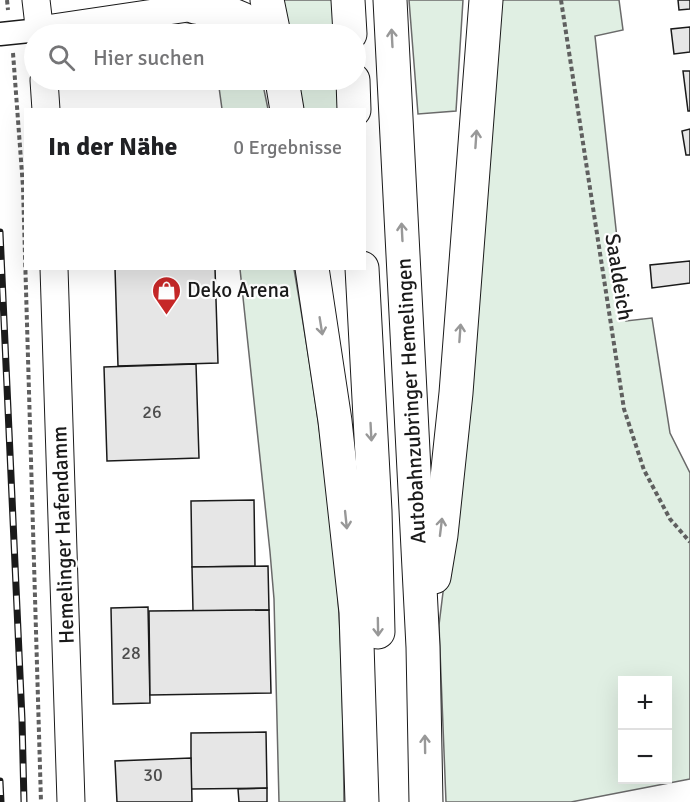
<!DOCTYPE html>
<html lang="de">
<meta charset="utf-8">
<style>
body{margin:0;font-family:Signika,sans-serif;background:#f2f2f2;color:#202124}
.controls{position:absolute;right:18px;bottom:18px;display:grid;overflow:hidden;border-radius:0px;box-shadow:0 6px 24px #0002}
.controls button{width:54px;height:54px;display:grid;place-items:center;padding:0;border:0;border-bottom:2px solid #e0e0e0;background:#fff;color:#202124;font:30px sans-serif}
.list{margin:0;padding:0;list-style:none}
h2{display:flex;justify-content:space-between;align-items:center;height:78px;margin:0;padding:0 24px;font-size:26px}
h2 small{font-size:20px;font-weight:400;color:#757577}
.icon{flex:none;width:33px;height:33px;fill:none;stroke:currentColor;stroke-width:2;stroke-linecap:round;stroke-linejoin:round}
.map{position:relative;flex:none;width:690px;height:802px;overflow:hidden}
.search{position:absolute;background:#fff;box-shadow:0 6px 24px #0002;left:24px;top:24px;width:342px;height:66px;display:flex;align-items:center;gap:15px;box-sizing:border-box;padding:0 21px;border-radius:33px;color:#757577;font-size:22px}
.panel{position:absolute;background:#fff;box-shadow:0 6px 24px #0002;left:24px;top:108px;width:342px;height:162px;border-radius:0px}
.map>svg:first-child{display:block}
.green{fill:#e0efe3;stroke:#6a6a6a;stroke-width:1.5;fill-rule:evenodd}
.building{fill:#e6e6e6;stroke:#1a1a1a;stroke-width:1.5}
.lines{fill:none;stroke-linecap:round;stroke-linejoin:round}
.minor-casing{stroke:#1a1a1a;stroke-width:25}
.tertiary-casing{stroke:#1a1a1a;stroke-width:29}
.trunk-casing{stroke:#1a1a1a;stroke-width:35}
.path{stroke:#5f5f5f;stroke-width:4;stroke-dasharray:4.5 3;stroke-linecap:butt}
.minor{stroke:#fff;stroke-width:22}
.tertiary{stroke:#fff;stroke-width:27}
.trunk{stroke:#fff;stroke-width:33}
.rail-casing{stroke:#1a1a1a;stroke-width:7}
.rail{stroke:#fff;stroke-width:4.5;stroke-dasharray:14;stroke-linecap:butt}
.oneway{stroke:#989898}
.labels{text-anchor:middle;stroke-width:4.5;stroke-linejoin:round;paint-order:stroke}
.number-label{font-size:18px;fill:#4d4d4d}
.street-label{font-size:21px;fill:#1a1a1a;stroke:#fff}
.poi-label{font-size:21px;fill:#1a1a1a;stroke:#fff;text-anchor:start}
</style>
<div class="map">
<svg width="690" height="802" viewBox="0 0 690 802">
<rect width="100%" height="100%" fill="#fff"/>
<g class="green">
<polygon points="282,0 333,0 335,34 288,34"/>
<polygon points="409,0 463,0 456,111 418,114"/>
<path d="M497,0H619L623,30L595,36L626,321L652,318L670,433L690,473V779L571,802H446L439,625L459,462ZM622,680H668V780H622Z"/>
<polygon points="206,21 239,34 155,34 155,30"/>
<polygon points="218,80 262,80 268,109 222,109"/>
<polygon points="296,80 338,80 340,109 301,109"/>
<path d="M240,269H294C310,361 324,454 334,548C342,632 343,717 344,802H279L274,599L270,552Z"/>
</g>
<g class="building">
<polygon points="678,0 690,0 690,9 679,10"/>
<polygon points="690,27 690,52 674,54 671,29"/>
<polygon points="683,71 690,71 690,111 688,111"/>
<polygon points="690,129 690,155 686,155 682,131"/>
<polygon points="690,261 690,283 652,288 650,265"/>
<polygon points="115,268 215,268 218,363 118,366"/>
<polygon points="196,364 199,458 107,461 104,367"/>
<polygon points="254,500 255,566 192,567 191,501"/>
<polygon points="268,566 269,610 193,611 192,567"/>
<polygon points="148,607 150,703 113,704 111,608"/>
<polygon points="269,610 271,693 150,695 149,611"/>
<polygon points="266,732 267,788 191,789 191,733"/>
<polygon points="191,758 192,802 117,802 115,761"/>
<polygon points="267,788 267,802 239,802 238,789"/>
</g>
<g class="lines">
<defs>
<polyline id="minor" points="0,34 39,30"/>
<g id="tertiary">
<polyline points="36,0 40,34"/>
<polyline points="39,30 195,7 204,0"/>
<polyline points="44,80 46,110"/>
<polyline points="54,268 71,802"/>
</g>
<g id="trunk">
<polyline points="267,0 274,34"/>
<polyline points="348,0 350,34"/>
<polyline points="390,0 423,647 426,802"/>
<path d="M195,7C217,11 247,14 260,34"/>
<polyline points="282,80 287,110"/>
<polyline points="353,80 354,110"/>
<polyline points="312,268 335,421 356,612 362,802"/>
<polyline points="362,268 375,511 378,632"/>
<polyline points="434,577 441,535 456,393 486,0"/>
</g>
</defs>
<use href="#minor" class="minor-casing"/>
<use href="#tertiary" class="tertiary-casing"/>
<use href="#trunk" class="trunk-casing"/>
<g class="path">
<polyline points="7,0 8,10"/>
<polyline points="561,0 624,409 644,470 670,519 690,542"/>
<polyline points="13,53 23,187 41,802"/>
</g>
<use href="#minor" class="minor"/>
<use href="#tertiary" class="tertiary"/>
<use href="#trunk" class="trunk"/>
<defs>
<g id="rail">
<polyline points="0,232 22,719 24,802"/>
<polyline points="0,781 1,802"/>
</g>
</defs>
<use href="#rail" class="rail-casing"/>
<use href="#rail" class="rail"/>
</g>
<defs><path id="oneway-shaft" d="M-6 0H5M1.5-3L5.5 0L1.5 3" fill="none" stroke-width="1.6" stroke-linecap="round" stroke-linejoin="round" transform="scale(1.5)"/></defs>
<g class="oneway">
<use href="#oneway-shaft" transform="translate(392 38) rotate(-93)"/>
<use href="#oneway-shaft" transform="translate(476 139) rotate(-86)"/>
<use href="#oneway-shaft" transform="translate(402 232) rotate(-93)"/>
<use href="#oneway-shaft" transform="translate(321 326) rotate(81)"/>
<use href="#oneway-shaft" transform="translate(460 333) rotate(-86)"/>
<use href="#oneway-shaft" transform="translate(371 432) rotate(87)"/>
<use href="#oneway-shaft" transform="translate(346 520) rotate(84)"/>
<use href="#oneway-shaft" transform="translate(441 527) rotate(-83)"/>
<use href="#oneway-shaft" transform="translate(378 627) rotate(89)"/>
<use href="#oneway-shaft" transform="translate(425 744) rotate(-91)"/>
</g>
<defs>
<symbol id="shop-pin" viewBox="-11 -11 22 30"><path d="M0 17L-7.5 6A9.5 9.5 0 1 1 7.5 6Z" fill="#c62828" stroke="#fff"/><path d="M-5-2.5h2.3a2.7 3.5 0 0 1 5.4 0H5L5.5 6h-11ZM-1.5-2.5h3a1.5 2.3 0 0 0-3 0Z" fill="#fff"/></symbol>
</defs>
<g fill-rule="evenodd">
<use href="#shop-pin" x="150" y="274" width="33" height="45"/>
</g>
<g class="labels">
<g class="number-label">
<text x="152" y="418">26</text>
<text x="131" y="659">28</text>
<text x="153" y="781">30</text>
</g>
<g class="street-label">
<text transform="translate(619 277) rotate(81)" y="7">Saaldeich</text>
<text transform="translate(411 401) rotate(-93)" y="7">Autobahnzubringer Hemelingen</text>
<text transform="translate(63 535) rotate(-92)" y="7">Hemelinger Hafendamm</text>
</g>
<g class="poi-label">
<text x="187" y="297">Deko Arena</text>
</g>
</g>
</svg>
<div class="controls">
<button>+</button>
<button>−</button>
</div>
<div class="search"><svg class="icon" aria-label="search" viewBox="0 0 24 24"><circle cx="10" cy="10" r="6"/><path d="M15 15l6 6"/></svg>Hier suchen</div>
<section class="panel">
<h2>In der Nähe<small>0 Ergebnisse</small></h2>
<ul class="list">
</ul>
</section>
</div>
